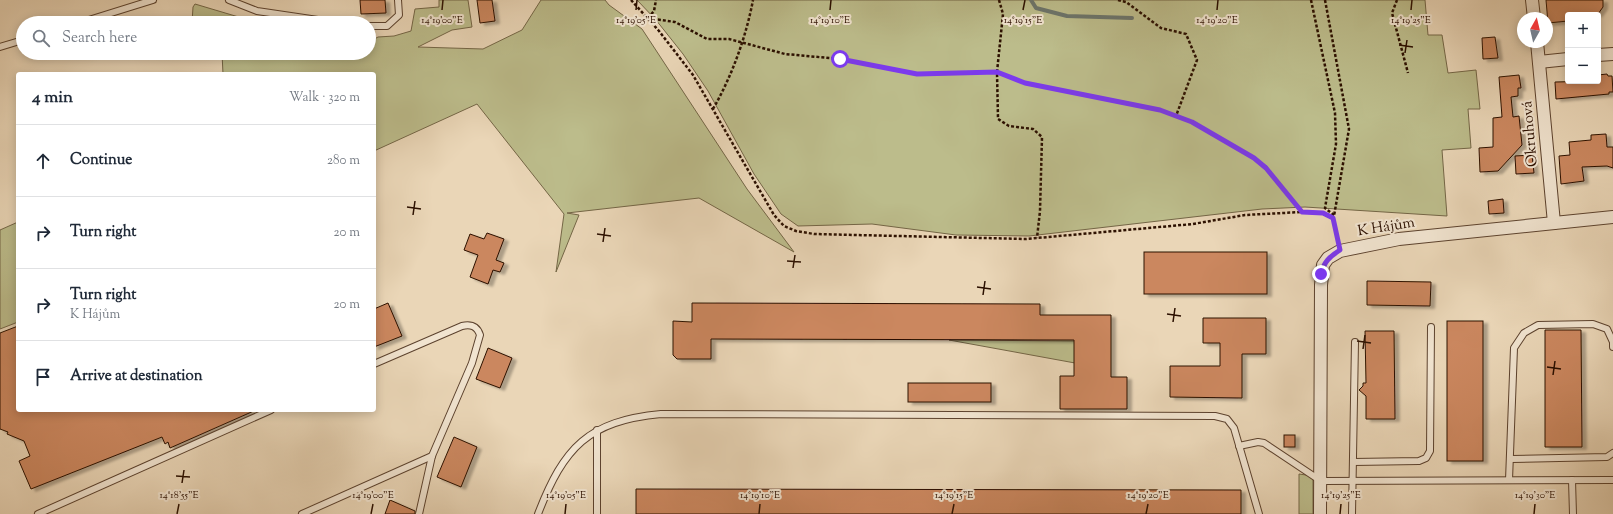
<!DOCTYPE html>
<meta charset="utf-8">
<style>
body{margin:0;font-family:"Sorts Mill Goudy",serif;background:#f2f2f3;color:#1f2937}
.controls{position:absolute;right:12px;top:12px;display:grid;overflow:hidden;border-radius:4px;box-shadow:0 2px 10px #0003}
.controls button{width:36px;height:36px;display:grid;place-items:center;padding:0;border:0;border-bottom:1px solid #e0e1e3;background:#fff;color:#1f2937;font:20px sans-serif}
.compass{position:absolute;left:1517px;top:12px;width:36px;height:36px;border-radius:50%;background:#fff;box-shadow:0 2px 10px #0003;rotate:8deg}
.stop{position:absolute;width:12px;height:12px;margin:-9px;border:3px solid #7c3aed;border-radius:50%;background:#fff}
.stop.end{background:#7c3aed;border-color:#fff;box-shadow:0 1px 4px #0008}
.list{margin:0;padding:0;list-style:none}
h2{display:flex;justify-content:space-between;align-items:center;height:52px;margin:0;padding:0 16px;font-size:17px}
h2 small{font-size:13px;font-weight:400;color:#747a83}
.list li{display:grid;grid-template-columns:26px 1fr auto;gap:12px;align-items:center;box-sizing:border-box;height:72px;padding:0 16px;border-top:1px solid #e0e1e3}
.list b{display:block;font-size:15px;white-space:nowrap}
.list p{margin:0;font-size:13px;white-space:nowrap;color:#747a83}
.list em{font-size:13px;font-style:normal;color:#747a83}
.icon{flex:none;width:22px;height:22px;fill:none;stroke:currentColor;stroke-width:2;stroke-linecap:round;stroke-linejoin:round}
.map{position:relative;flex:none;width:1613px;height:514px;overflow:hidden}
.search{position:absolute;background:#fff;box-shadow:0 2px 10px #0003;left:16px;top:16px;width:360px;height:44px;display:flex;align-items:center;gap:10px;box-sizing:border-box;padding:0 14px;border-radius:22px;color:#747a83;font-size:15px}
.panel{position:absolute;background:#fff;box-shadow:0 2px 10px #0003;left:16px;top:72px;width:360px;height:340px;border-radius:4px}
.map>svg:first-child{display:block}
.green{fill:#bcbc8b;stroke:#746646}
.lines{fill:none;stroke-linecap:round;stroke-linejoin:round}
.stream{stroke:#6d756b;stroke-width:4}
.building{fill:#cb875e;stroke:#2c1000;filter:url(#shadow)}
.lane-casing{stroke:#5c422e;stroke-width:8}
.street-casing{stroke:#5c422e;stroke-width:14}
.path{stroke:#2c1000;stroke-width:2.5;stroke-dasharray:3 2;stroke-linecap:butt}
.lane{stroke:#f1e4d0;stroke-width:6}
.street{stroke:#f1e4d0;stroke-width:12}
.route{stroke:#7c3aed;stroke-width:5}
.ticks{fill:none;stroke:#2c1000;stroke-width:1.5}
.labels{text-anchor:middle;stroke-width:4;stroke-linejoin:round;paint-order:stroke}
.street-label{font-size:15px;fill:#2c1000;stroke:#f1e4d0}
.ticks-label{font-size:10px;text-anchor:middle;fill:#2c1000;stroke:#f1e4d0;stroke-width:4;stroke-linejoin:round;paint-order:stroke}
</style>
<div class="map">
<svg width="1613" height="514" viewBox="0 0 1613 514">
<defs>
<filter id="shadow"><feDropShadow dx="4.5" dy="2.5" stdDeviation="1" flood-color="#0004"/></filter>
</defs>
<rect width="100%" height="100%" fill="#ead6b7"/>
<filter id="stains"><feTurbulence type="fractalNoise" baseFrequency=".005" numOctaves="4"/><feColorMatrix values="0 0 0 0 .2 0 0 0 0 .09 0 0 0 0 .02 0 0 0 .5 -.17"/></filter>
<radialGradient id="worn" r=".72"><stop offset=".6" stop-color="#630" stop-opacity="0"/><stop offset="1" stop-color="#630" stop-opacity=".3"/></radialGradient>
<g class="green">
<polygon points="439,0 468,0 472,27 452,30 418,47 483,49 522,30 541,0 605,0 609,5 642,29 747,189 794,252 699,198 567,213 579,215 556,272 564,214 477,104 374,151 374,74 223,74 222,53 369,53 369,42 378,37 394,36 411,31 415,9 439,7"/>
<polygon points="637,0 1425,0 1428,35 1442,35 1448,73 1476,70 1480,109 1468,109 1471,148 1442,150 1447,216 1305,207 1262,209 1029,236 956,235 872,224 798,226 781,214 754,174 708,91 683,54 656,20"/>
<polygon points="195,4 242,18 284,23 192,23 193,7"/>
<polygon points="18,222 18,322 0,329 0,230"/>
<polygon points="949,340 1075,341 1075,363"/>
<polygon points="1299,474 1313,476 1313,514 1299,514"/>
</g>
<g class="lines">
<polyline class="stream" points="1031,0 1036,8 1067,16 1132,18"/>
</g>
<g class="building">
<polygon points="360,0 385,0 386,13 361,14"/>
<polygon points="477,0 492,0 495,21 480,23"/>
<polygon points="1546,0 1603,0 1603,7 1598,14 1568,15 1568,21 1548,23"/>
<polygon points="1495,37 1498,58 1483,59 1482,38"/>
<polygon points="1607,74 1608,76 1612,76 1613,92 1609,92 1609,94 1556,99 1555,82 1598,81 1598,75"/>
<polygon points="1519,75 1521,88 1518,88 1518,96 1511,97 1513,117 1519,116 1522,145 1498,171 1480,172 1479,148 1493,147 1493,118 1502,117 1499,77"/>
<polygon points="1606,134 1607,147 1613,147 1613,168 1607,166 1582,167 1584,181 1561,184 1559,156 1570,155 1569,142 1591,140 1591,135"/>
<polygon points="1532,155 1534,173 1516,174 1515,156"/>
<polygon points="1503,199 1504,213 1489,214 1488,201"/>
<polygon points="487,233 504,239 496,260 504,263 500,272 493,270 488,284 470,277 478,255 464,250 470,234 484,239"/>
<rect x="1144" y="252" width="123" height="42"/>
<polygon points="1367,281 1431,282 1430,306 1367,305"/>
<polygon points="388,303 402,336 374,347 374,309"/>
<polygon points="692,303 1040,304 1040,315 1111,315 1111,377 1127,377 1127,409 1060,409 1060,376 1074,376 1074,340 711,339 711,359 677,359 673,355 673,321 692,322"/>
<polygon points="1203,318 1266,318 1266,354 1242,354 1242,398 1170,397 1170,366 1220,366 1220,343 1203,343"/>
<rect x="1447" y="321" width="36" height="140"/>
<polygon points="18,326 18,410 256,410 170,448 168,442 165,444 162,437 31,489 19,461 30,456 24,441 7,434 8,432 0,429 0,333"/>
<polygon points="1545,330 1581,330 1582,447 1545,447"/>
<polygon points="1365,331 1394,331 1395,419 1366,419 1366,396 1359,390 1363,386 1363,383 1366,383"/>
<polygon points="488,348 512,358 500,388 476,379"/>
<rect x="908" y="383" width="83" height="19"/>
<rect x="1284" y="435" width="11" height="12"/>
<polygon points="454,437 477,447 461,487 437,477"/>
<polygon points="636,489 1241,490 1241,514 636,514"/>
<polygon points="390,500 415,511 415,514 385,514"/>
</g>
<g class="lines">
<defs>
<g id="lane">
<polyline points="229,0 257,11 338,23"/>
<polyline points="79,23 153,0"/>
<polyline points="369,26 387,26 399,15 398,0"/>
<polyline points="0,47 23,40"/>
<path d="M374,364L462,326C471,324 477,326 480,335L472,363L432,456L419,514"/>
<polyline points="597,430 597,514"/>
<polyline points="1239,446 1258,442 1264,443 1321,481 1613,480"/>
<polyline points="1511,459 1607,457 1613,453"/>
<polyline points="1353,462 1419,461 1426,458 1430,451 1431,327"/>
<polyline points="1509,480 1514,348 1524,333 1538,325 1593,324 1607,329 1613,342 1613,347"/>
<polyline points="1572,480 1573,514"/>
<polyline points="38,514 271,410"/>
<polyline points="302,514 432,456"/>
<path d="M538,514C564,447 588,421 661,414L1215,416L1227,419L1234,428L1259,514"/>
<polyline points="1352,514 1355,342"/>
</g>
<g id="street">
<polyline points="1532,0 1534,18"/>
<polyline points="1537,42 1554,223"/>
<polyline points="1598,55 1613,54"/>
<polyline points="1539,62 1568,59"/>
<polyline points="1320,514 1321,285 1323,265 1328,258 1340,251 1399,239 1613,217"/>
</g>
</defs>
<use href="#lane" class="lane-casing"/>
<use href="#street" class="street-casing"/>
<g class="path">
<polyline points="631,0 659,31 693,75 774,215 784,226 796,231 814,234 1026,239 1193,224 1245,215 1302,212 1323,213 1333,218 1338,240"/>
<polyline points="999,0 1003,14 997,72 998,119 1009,126 1033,129 1042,137 1040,211 1037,238"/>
<polyline points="1118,0 1126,2 1161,28 1186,34 1197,60 1176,116"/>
<polyline points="1311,0 1335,113 1336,144 1325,208 1335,216"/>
<polyline points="1325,0 1349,129 1334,216"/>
<polyline points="1397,0 1392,13 1408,73"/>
<polyline points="648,18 675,22 707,39 729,39 785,54 840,59 917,74 997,72 1025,83 1160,110 1192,122 1254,158 1266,167 1302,212"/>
<polyline points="648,18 654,11 656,0"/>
<path d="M713,109C732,76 746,37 753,0"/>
</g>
<use href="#lane" class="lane"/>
<use href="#street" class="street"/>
</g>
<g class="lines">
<path class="route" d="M840,59L917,74L997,72L1025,83L1160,110L1192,122L1254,158L1266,168L1302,212L1323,213L1333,218L1340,250C1329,257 1324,262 1321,274"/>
</g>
<path class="ticks" d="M442,10L443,0M636,10L637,0M830,10L831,0M1023,10L1025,0M1217,10L1218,0M1411,10L1412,0M1399,45L1413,47M1405,53L1407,40M407,207L421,209M413,215L415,201M597,234L611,236M603,242L605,228M787,261L801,262M793,268L795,255M977,287L991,289M983,295L985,281M1167,314L1181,316M1173,322L1175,308M1357,341L1371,343M1363,349L1365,335M1547,367L1561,369M1553,375L1555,361M176,476L190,477M182,483L184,470M177,514L179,504M371,514L373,504M565,514L566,504M759,514L760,504M952,514L954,504M1146,514L1148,504M1340,514L1341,504M1534,514L1535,504"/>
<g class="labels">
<g class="street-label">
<text transform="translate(1529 134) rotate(-95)" y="5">Okruhová</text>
<text transform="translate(1386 226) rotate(-9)" y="5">K Hájům</text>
</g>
</g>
<g class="ticks-label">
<text x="442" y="23">14°19'00"E</text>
<text x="636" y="23">14°19'05"E</text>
<text x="830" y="23">14°19'10"E</text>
<text x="1023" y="23">14°19'15"E</text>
<text x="1217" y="23">14°19'20"E</text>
<text x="1411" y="23">14°19'25"E</text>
<text x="179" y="498">14°18'55"E</text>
<text x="373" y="498">14°19'00"E</text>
<text x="566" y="498">14°19'05"E</text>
<text x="760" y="498">14°19'10"E</text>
<text x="954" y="498">14°19'15"E</text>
<text x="1148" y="498">14°19'20"E</text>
<text x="1341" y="498">14°19'25"E</text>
<text x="1535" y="498">14°19'30"E</text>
</g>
<rect width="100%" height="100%" filter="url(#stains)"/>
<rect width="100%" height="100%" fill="url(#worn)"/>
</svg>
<div class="controls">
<button>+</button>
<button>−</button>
</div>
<svg class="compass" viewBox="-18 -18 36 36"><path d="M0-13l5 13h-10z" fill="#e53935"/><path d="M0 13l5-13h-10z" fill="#747a83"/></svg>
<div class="stop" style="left:840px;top:59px"></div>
<div class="stop end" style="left:1321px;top:274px"></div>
<div class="search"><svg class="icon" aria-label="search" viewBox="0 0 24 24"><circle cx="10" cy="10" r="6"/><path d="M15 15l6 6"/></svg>Search here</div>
<section class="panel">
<h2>4 min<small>Walk · 320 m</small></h2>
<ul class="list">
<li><svg class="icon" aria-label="ahead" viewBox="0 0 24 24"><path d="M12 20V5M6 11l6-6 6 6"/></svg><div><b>Continue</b></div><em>280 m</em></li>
<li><svg class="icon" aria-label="right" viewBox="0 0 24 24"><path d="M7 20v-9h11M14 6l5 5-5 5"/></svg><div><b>Turn right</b></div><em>20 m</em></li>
<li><svg class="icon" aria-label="right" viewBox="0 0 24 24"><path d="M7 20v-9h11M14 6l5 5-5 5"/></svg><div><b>Turn right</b><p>K Hájům</p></div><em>20 m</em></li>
<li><svg class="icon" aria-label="arrive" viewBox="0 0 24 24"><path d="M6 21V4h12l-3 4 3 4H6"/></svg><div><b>Arrive at destination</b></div></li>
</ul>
</section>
</div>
